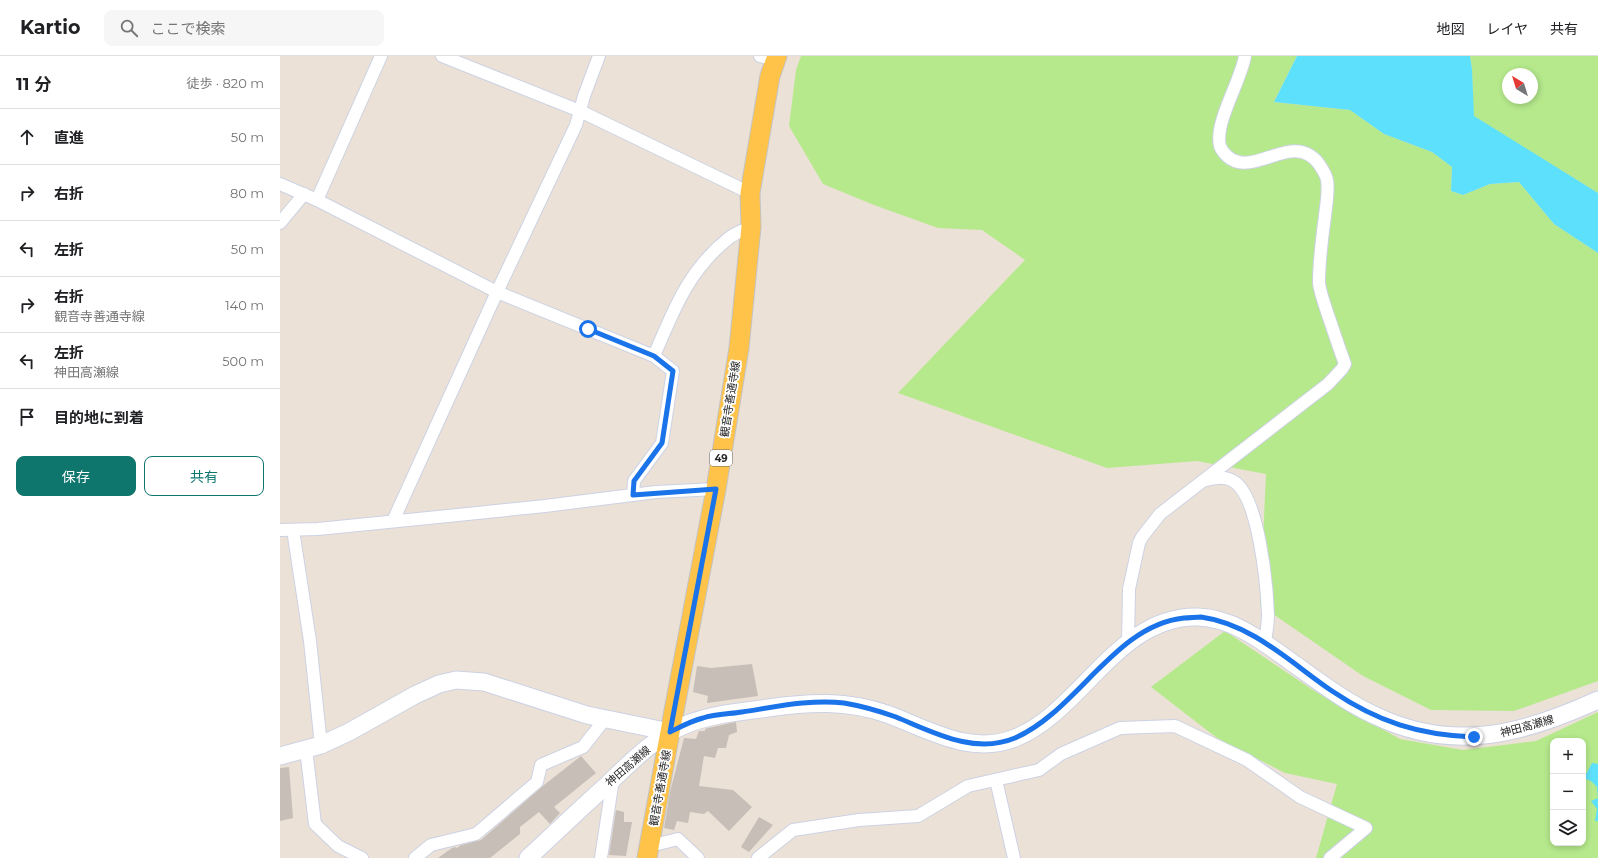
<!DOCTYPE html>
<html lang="ja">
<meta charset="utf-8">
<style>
body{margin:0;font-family:Montserrat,"Noto Sans JP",sans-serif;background:#f6f6f6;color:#202124}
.controls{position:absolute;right:12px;bottom:12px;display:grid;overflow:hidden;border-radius:8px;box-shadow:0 2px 6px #0003}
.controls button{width:36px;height:36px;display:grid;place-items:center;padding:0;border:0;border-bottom:1px solid #e0e0e0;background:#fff;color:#202124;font:20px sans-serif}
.compass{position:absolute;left:1222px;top:12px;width:36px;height:36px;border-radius:50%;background:#fff;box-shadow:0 2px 6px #0003;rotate:322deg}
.stop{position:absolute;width:12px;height:12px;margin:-9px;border:3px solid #1a73e8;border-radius:50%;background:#fff}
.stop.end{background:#1a73e8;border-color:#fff;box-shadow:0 1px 4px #0008}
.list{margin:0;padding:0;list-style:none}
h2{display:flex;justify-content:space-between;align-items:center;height:52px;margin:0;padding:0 16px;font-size:17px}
h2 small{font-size:13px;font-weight:400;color:#757577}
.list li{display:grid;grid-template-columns:26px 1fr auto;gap:12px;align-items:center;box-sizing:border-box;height:56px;padding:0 16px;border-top:1px solid #e0e0e0}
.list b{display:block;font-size:15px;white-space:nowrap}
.list p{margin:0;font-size:13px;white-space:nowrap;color:#757577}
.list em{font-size:13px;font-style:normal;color:#757577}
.actions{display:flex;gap:8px;padding:12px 16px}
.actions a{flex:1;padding:9px 0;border:1px solid #0f766e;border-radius:8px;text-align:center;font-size:14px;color:#0f766e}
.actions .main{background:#0f766e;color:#fff}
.icon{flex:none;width:22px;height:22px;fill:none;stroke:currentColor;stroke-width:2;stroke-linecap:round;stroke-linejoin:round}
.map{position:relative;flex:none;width:1318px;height:802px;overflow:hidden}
header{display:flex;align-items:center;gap:24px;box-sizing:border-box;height:56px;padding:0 20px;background:#fff;border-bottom:1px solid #e0e0e0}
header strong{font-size:19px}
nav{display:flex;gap:22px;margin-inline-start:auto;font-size:14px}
.search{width:280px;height:36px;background:#f6f6f6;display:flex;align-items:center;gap:10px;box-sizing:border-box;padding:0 14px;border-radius:8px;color:#757577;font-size:15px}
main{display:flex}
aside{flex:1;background:#fff}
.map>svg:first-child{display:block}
.green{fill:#b5e98c;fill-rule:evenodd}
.water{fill:#5de0fb}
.building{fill:#c7beb7}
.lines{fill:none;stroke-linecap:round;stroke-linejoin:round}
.street-casing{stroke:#ccd2e3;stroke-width:14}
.secondary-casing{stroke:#ccd2e3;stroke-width:19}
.primary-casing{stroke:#c3c3c3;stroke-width:21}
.street{stroke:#fff;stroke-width:12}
.secondary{stroke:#fff;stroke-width:17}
.primary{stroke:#ffc349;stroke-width:19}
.route{stroke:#1a73e8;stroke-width:5}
.labels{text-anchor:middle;stroke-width:3.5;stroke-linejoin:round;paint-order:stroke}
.shield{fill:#fff;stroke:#686868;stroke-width:1}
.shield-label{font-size:10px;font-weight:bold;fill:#272727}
.street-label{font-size:11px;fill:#272727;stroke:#fff}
</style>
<header>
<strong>Kartio</strong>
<div class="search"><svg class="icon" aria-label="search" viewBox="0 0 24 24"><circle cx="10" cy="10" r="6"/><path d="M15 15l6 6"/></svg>ここで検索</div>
<nav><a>地図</a><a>レイヤ</a><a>共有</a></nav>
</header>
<main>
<aside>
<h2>11 分<small>徒歩 · 820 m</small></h2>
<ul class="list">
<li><svg class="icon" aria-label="ahead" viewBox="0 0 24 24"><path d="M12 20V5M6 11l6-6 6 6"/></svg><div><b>直進</b></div><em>50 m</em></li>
<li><svg class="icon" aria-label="right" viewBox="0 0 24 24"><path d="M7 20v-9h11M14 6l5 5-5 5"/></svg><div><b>右折</b></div><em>80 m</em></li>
<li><svg class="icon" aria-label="left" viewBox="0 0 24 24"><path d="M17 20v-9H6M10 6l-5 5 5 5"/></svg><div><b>左折</b></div><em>50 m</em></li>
<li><svg class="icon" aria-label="right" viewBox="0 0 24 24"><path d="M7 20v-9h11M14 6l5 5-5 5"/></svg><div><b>右折</b><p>観音寺善通寺線</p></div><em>140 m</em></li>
<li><svg class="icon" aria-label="left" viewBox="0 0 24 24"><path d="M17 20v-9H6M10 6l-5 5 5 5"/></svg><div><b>左折</b><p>神田高瀬線</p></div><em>500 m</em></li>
<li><svg class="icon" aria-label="arrive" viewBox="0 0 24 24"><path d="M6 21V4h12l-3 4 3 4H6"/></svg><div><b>目的地に到着</b></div></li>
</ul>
<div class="actions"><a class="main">保存</a><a>共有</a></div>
</aside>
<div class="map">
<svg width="1318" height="802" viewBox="0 0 1318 802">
<rect width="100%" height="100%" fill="#ece1d7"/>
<g class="green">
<polygon points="521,0 1017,0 994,46 1070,54 1104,78 1152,96 1172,111 1171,135 1183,139 1210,128 1239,126 1274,168 1318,197 1318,625 1234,655 1151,654 1083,620 980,549 986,418 917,405 827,412 618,337 745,204 702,174 658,172 594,149 543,128 509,70 516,14"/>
<path d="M1190,0H1318V137L1193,60L1192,13ZM1228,18H1252V42H1228Z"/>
<path d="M945,575L1036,636L1120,683L1183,694L1256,685L1318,656V802H1036L1057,728L1005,717L937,682L871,631ZM1273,685H1303V787H1273Z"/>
</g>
<g class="water">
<polygon points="1017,0 1190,0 1192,13 1194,60 1318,137 1318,197 1274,168 1239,126 1210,128 1183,139 1171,135 1172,111 1152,96 1104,78 1070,54 994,46"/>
<polygon points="1312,707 1318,708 1318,765 1315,765 1317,753 1311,745 1318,742 1317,731 1311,725 1304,722"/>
</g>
<g class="building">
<polygon points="472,608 478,640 427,647 428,640 413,636 417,610 431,612"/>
<polygon points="456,666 457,676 449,679 446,692 438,692 435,702 424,700 419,730 453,734 472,751 449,775 428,755 424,758 410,756 408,767 397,765 394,774 384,772 390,736 404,682 416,683 419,675 425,675 425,673 428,672"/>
<polygon points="301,700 316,717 274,751 280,757 270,768 259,756 240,771 240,778 210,802 158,802 172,792 175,791 177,792 181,789 201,784 264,729"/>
<polygon points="9,711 13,762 0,765 0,712"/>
<polygon points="336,754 344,756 344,766 352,766 346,800 329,799"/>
<polygon points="479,761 493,769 469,796 461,791"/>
</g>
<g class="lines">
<defs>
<g id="street">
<polyline points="162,0 300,55 470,137"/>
<polyline points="480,0 495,4"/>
<polyline points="0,128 37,144 217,236 374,300 393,315 382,387 354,425 353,439"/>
<polyline points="37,144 101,0"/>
<polyline points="0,167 24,138"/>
<path d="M374,300C393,255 409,213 449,182C455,177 464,174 471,171"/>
<path d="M926,424C936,422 944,420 953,425C979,439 987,531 988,559C988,568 986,578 985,587"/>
<polyline points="113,465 217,236 296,69 304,40 319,0"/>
<polyline points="0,474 38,473 158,461 265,450 376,436 436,433"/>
<polyline points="13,474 30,585 41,689"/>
<path d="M848,587L849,533L859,487L862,481L880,458L1048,328L1062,313L1065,308C1059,292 1054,276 1048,259C1045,249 1040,237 1039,227C1039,205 1042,182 1045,160C1046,149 1049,136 1047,124C1046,118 1042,113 1039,108C1013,73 973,124 947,100C944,97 941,93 940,90C934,67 961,25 965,0"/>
<polyline points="26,693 35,768 58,790 82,802"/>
<polyline points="716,724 734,802"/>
<polyline points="370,790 398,783 418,802"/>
<polyline points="135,802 151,789 196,778 257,726 261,709 303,691 325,663"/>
<polyline points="321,802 333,723"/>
<polyline points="478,802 513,774 579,764 638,760 688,730 759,714 781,698 840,672 895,670 967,704 1020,741 1086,772 1050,802"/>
</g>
<g id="secondary">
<polyline points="0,700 41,689 69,676 135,639 159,628 176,624 204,626 307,659 390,676"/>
<path d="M248,802C275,777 301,752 328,728C351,706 375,681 405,669C431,658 460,656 488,652C529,646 567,644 607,658C648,673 690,700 735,682C802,655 838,559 918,561C953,562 982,585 1010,605C1038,625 1065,646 1096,660C1174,697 1244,678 1318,644"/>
</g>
<polyline id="primary" points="367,802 390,676 436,433 459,292 471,171 470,137 490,20 497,0"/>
</defs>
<use href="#street" class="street-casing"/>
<use href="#secondary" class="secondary-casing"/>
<use href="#primary" class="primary-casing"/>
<use href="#street" class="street"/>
<use href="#secondary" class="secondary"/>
<use href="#primary" class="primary"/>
</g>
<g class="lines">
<path class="route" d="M308,273L374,300L393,315L382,387L354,425L353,439L436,433L390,676C400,671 411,665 423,662C435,658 449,658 462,656C495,651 531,643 564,647C582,650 599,655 616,661C653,676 694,699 735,682C797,655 835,569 904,562C909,562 916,561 921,561C972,568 1011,607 1052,635C1098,666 1139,679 1194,681"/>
</g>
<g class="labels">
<rect class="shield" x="430" y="394" width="22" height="16" rx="3"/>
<g class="shield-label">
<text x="441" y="406">49</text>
</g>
<g class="street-label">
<text transform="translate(450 343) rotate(-81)" y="4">観音寺善通寺線</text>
<text transform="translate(1247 670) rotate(-15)" y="4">神田高瀬線</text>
<text transform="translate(348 710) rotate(-41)" y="4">神田高瀬線</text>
<text transform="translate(380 732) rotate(-80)" y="4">観音寺善通寺線</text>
</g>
</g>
</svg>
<div class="controls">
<button>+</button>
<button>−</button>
<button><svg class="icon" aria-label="layers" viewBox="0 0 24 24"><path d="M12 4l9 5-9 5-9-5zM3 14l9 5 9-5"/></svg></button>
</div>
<svg class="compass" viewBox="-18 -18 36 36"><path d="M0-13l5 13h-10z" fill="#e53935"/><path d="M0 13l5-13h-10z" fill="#757577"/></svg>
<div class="stop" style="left:308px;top:273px"></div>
<div class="stop end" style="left:1194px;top:681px"></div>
</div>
</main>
